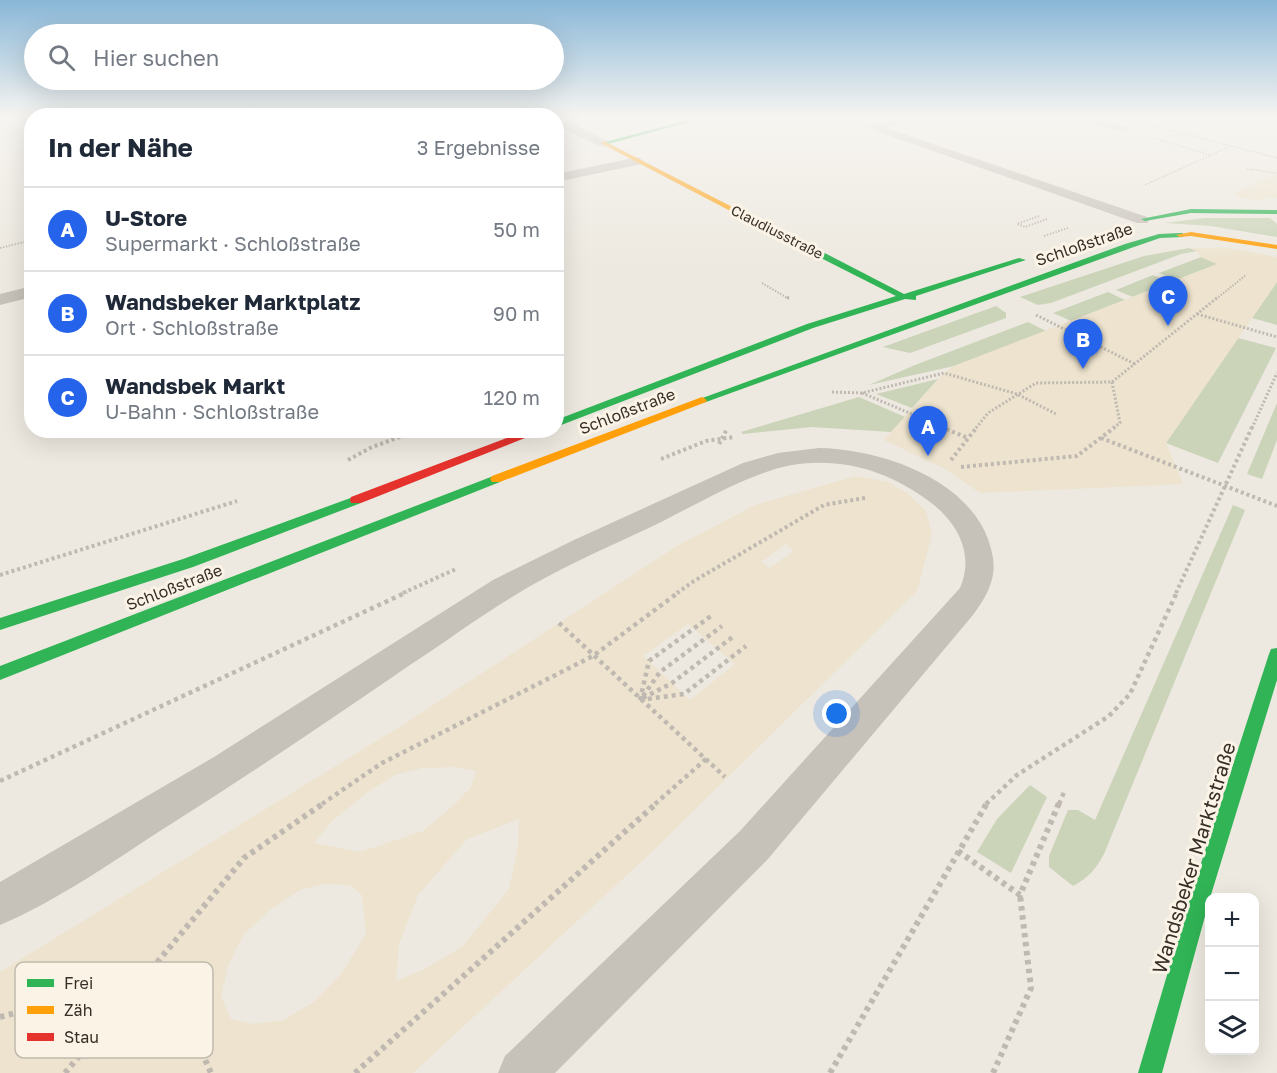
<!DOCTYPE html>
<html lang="de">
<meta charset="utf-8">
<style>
body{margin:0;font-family:"Golos Text",sans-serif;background:#f2f2f3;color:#1f2937}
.controls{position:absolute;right:18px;bottom:18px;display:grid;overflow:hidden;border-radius:12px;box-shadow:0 6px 24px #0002}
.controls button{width:54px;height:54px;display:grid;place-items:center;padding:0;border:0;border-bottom:2px solid #e0e1e3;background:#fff;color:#1f2937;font:30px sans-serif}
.you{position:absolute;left:837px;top:714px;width:21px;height:21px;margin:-15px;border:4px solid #fff;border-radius:50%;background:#1a73e8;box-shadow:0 0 0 9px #1a73e833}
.badge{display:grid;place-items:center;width:39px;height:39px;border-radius:50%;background:#2563eb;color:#fff;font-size:20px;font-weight:700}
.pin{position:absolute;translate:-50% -50px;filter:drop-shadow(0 2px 3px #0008)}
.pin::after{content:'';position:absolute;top:32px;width:21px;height:18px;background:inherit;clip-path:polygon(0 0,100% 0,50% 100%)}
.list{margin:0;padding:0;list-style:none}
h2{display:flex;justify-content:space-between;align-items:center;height:78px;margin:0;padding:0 24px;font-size:26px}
h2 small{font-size:20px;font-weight:400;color:#747a83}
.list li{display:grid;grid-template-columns:39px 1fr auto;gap:18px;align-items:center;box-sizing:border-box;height:84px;padding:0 24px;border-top:2px solid #e0e1e3}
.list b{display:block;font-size:22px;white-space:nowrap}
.list p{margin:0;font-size:20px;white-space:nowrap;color:#747a83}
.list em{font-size:20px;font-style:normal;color:#747a83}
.icon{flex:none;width:33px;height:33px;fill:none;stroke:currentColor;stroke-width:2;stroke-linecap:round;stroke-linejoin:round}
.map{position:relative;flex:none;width:1277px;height:1073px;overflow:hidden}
.search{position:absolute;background:#fff;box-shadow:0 6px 24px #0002;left:24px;top:24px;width:540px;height:66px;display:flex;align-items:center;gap:15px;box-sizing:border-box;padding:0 21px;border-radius:33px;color:#747a83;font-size:22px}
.panel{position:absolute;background:#fff;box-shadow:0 6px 24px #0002;left:24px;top:108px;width:540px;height:330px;border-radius:24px}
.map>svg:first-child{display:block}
.green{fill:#cbd4b9}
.plaza{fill:#ede3ce;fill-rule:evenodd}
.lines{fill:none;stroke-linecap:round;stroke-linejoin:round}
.path-far5{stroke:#bfb9b1;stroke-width:1.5;stroke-dasharray:1.5 1.5;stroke-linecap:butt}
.path-far4{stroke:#bfb9b1;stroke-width:2;stroke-dasharray:1.5 1.5;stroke-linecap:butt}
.path-far3{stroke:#bfb9b1;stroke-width:3;stroke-dasharray:2 2;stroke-linecap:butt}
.path-far2{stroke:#bfb9b1;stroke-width:4;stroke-dasharray:3 3;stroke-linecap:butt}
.path-far1{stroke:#bfb9b1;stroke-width:4.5;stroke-dasharray:4 4;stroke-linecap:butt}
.path{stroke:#bfb9b1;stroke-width:6;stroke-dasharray:4.5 4.5;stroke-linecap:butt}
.lane{fill:#c6c1b9;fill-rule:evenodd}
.street{fill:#c6c1b9;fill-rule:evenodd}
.fast{fill:#30b455;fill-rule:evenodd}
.slow{fill:#ff9f0a;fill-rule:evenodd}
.jam{fill:#e5322d;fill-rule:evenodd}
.labels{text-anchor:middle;stroke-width:6;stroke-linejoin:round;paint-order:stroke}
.far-street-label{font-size:14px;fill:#372e27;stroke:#fbf4e6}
.street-label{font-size:16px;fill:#372e27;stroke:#fbf4e6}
.near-street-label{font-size:20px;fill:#372e27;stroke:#fbf4e6}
.key{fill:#fbf4e6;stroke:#c0b9ad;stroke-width:1.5}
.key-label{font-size:16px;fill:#372e27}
</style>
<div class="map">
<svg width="1277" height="1073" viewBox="0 0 1277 1073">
<rect width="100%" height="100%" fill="#ede9e0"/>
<g class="green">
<polygon points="1204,218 1270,218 1277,224 1277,237 1211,226 1165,223"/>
<polygon points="1189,248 1197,251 1181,254 1051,303 1038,305 1020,297 1144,256"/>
<polygon points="1201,257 1218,264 1176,280 1159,273"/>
<polygon points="1153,275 1170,282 1133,297 1116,290"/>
<polygon points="1277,282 1277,325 1252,318"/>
<polygon points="1108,292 1125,300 1071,321 1053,313"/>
<polygon points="996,306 1006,313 1006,318 910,353 883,347"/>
<polygon points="1028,322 1046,331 954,366 869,385 915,365"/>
<polygon points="1238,338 1276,348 1218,463 1166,443"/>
<polygon points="938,379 912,408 876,394"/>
<polygon points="859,397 905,417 891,432 812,427 743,434 741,432"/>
<polygon points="1277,403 1277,440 1262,479 1247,474"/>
<path d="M1233,505L1245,510L1104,854C1096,869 1088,878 1073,886L1049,867V856L1068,810H1078L1095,820Z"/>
<polygon points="1030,785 1047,797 1011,873 977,852 997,819"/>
</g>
<g class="plaza">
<polygon points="1277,174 1277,198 1263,197 1267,201 1235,197 1236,193"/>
<polygon points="1189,248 1227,248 1277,257 1277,282 1166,443 1183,484 980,493 945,469 884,440 944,373 954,366 1217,264 1201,257 1197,251"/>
<path d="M856,476L888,482L906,492L926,511L932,535L917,591L655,849L413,1073H0V972L401,726L677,546L755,505ZM786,544L794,551L769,568L761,562ZM688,624L735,664L690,700L643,656ZM456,767L476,771L471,787L455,804L423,831L360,852L314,843L332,821L369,791L395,775L422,768ZM519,819L518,846L509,889L463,946L425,969L396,981L399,944L418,895L467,839ZM325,884L350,885L362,895L366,934L341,974L315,1001L284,1020L254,1024L231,1019L221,997L228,966L244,934L271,909L302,889Z"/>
</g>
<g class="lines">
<g class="path-far5">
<polyline points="808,117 842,127"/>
<polyline points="1154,126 1277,158"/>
<polyline points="1151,137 1210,155"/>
<polyline points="1247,169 1277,173"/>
<polyline points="1145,185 1231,146"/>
</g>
<g class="path-far4">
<polyline points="1039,216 1017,224 1025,227 1047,219"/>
<polyline points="1044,236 1068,228"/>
<polyline points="0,248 32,240"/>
<polyline points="762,283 789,299"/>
<polyline points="1216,299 1246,275"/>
</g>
<g class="path-far3">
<polyline points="787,297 790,299"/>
<polyline points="1197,314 1277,337"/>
<polyline points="1036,315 1135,364"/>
<polyline points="1112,382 1120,423 1113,428"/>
<polyline points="832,392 862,393 944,373 1017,394 1056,414"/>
<polyline points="862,393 945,428"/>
<polyline points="976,428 988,413 1036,383 1112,382 1218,297"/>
<polyline points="1252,428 1277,373"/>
</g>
<g class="path-far2">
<polyline points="941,427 968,438"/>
<polyline points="1101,438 1277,506"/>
<polyline points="719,444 727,429"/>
<polyline points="661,459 706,441 734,437"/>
<polyline points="348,460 372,447 419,430"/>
<polyline points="951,460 977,427"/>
<polyline points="961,467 1077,456 1115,427"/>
<polyline points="0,575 237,501"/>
<polyline points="403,593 456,569"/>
<polyline points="677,593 694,581 824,505 865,498"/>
<polyline points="1176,593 1252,427"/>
</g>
<g class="path-far1">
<polyline points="559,623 725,777"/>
<polyline points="643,696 660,672 722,626"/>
<polyline points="643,698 672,683 734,636"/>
<polyline points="640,700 684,694 746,646"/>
<polyline points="640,700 649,661 711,616"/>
<polyline points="0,781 407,592"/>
<polyline points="322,804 382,763 593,656 679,592"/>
<polyline points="655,804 706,759"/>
<polyline points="986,804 1017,775 1109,716 1130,694 1177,592"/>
<polyline points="1059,804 1065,790"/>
</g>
<g class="path">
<polyline points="958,851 1020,895 1059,803"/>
<polyline points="0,1017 144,979 191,1028 211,1073"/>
<polyline points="65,1073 244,858 324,803"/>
<polyline points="355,1073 657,803"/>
<polyline points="830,1073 987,803"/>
<polyline points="993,1073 1031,988 1020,895"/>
</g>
<g class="lane">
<polygon points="906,117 924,117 886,128 1147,217 1149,220 1147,223 1137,223 868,128 870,126"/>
<polygon points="1068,117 1087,117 1128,127 1130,129 1124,132 1069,119"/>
<polygon points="638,157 644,161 642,164 556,182 556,174"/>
<polygon points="32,286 32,297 0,305 0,294"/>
<path d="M819,448C878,449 965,477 988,539C992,551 996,565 992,579C989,592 981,604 973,615L768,859L555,1073H498L505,1056L740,831L960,588C975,554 957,522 930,502C889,471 843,457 792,465C751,472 692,507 653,526C606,548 557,569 512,597C477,618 444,643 410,665C331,719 252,773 171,824C116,859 61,899 0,925V882L214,757L493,580L574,540L743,463L778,453Z"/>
</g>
<g class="street">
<polygon points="12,117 28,117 32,119 32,130"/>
<polygon points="556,117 562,117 611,143 604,147 599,146 556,125"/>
</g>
<g class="fast">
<polygon points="700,117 709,117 604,145 601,143"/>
<polygon points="1191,209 1277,210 1277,214 1191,213 1145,221 1141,219"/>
<polygon points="1180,233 1183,233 1183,237 1160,238 1131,248 706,402 702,403 697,400 1125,244 1159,234"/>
<polygon points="811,249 817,249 904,294 1019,258 1026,260 916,296 916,300 905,299 813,328 556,427 556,420 807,324 896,296 811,253"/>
<polygon points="496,475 502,479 500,482 0,680 0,666"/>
<polygon points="356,496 361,497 362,500 361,503 193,567 0,630 0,618 183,559"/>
<polygon points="1277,648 1277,680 1210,898 1162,1073 1138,1073 1191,894 1269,654 1271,649"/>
</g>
<g class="slow">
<polygon points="602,142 606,142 818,251 811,253 602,144"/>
<polygon points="1191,232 1277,245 1277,249 1191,236 1180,237 1176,235"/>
<polygon points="702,397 707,400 706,402 500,482 492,482 490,479 492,476"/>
</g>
<polygon class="jam" points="528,430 545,430 361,503 351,503 350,500 351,497"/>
</g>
<linearGradient id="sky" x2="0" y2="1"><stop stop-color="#89b7d8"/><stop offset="0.44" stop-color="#f7f5f1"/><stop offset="1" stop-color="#f7f5f1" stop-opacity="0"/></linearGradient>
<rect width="1277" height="267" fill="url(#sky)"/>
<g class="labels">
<g class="far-street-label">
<text transform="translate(777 232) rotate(27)" y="5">Claudiusstraße</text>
</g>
<g class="street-label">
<text transform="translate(1084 244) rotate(-19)" y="6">Schloßstraße</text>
<text transform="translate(627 411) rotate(-21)" y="6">Schloßstraße</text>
<text transform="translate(174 587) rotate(-21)" y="6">Schloßstraße</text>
</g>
<g class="near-street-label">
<text transform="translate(1194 858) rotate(-73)" y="7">Wandsbeker Marktstraße</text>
</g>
</g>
<rect x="15" y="962" width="198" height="96" rx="9" class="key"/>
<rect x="27" y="979" width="27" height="8" fill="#30b455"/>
<rect x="27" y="1006" width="27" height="8" fill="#ff9f0a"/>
<rect x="27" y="1033" width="27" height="8" fill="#e5322d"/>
<g class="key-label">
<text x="64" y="989">Frei</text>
<text x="64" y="1016">Zäh</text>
<text x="64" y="1043">Stau</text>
</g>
</svg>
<div class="controls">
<button>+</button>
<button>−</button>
<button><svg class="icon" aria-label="layers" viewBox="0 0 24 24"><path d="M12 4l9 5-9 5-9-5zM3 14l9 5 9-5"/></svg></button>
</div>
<div class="you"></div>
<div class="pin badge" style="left:928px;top:456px">A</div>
<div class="pin badge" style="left:1083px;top:369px">B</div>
<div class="pin badge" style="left:1168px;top:326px">C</div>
<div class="search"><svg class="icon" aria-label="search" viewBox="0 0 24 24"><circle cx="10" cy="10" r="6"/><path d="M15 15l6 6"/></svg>Hier suchen</div>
<section class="panel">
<h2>In der Nähe<small>3 Ergebnisse</small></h2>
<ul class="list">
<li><span class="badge">A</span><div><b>U-Store</b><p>Supermarkt · Schloßstraße</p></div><em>50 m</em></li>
<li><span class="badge">B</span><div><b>Wandsbeker Marktplatz</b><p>Ort · Schloßstraße</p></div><em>90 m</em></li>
<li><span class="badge">C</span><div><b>Wandsbek Markt</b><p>U-Bahn · Schloßstraße</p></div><em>120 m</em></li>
</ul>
</section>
</div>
